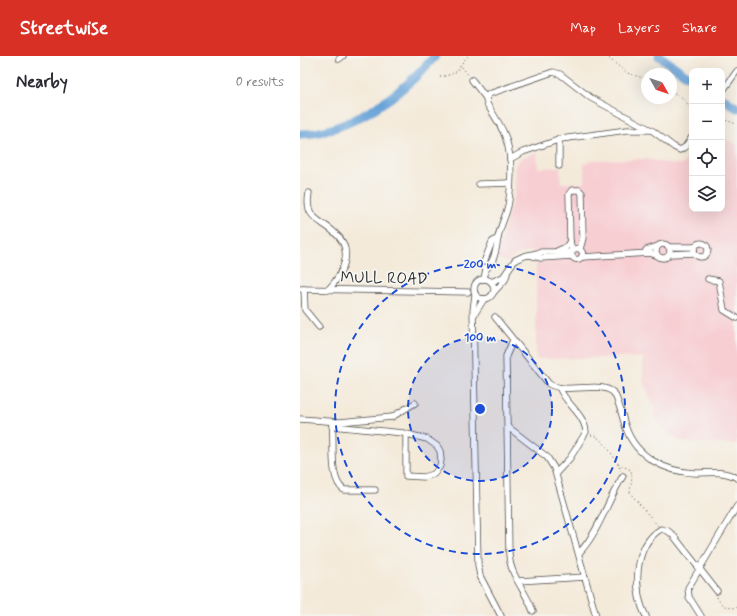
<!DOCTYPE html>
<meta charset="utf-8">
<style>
body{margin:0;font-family:Mynerve,sans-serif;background:#f7f7f7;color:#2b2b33}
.controls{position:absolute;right:12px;top:12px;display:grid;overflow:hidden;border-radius:8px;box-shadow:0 4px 16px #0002}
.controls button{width:36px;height:36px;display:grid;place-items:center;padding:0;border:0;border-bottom:1px solid #e1e1e2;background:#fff;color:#2b2b33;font:20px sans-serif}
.compass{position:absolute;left:341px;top:12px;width:36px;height:36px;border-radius:50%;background:#fff;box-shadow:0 4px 16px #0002;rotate:130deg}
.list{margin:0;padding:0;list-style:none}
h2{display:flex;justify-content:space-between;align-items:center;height:52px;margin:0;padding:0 16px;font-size:17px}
h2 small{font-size:13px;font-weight:400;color:#7c7c81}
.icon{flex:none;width:22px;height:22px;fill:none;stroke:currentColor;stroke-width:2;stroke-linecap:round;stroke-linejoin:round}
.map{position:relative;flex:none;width:437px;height:560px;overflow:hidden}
header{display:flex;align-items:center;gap:24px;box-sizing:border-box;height:56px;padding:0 20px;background:#d93025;color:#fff}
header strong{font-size:19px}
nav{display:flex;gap:22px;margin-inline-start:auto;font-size:14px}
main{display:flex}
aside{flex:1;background:#fff}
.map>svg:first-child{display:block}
.built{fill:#f7cfd3}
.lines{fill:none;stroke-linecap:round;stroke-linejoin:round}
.river{stroke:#67a3d8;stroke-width:9}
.minor-casing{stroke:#494845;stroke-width:7}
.path{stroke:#494845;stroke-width:1;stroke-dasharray:1 3;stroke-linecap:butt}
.minor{stroke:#fff;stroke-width:5.5}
.ring{fill:none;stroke:#1d4ed8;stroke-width:2;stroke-dasharray:7 5}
.labels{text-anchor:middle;stroke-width:3.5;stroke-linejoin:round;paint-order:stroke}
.street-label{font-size:16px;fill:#2b2b2b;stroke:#f6f6f2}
.centre{fill:#1d4ed8;stroke:#f6f6f2;stroke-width:2}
.ring-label{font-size:12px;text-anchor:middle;font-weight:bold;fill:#1d4ed8;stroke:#f6f6f2;stroke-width:3.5;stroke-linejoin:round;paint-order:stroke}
</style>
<header>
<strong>Streetwise</strong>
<nav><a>Map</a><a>Layers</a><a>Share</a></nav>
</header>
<main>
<aside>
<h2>Nearby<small>0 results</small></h2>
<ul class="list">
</ul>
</aside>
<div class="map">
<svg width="437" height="560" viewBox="0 0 437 560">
<rect width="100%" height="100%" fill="#f6f6f2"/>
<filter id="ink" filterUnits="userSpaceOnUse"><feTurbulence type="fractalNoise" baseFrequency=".025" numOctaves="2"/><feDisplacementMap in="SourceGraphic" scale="8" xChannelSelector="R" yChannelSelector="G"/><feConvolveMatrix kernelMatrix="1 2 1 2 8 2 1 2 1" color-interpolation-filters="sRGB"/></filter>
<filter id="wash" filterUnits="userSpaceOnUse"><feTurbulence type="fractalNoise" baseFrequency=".012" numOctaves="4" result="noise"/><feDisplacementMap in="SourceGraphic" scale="16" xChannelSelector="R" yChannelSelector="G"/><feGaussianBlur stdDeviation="0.9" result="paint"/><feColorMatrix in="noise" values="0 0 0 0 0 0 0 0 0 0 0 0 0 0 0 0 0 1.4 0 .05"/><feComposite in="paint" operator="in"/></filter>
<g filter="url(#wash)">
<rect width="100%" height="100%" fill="#f4eada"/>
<polygon class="built" points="422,81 437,89 437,388 394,387 383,386 371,380 360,370 355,362 353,348 343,325 343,301 236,303 236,207 233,195 223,197 214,200 208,206 195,202 215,138 215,110 221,102 237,96 238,112 260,111 261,127 285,127 284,108 291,104 347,103 370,108 383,108 392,99 392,153 422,153"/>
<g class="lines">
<g class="river">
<polyline points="359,0 392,23"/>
<polyline points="422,42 437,52"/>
<path d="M0,78C49,78 105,36 135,0"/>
</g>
</g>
</g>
<g filter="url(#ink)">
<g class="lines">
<defs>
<g id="minor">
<polyline points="39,3 43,0"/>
<polyline points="172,24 186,42"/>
<polyline points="422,36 437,15"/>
<polyline points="210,103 223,96 261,83 327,74 349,74"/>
<polyline points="259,110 259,83"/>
<polyline points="179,128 210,127"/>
<path d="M9,137C4,163 20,163 35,177C55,194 43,218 28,234"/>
<circle cx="401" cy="194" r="7"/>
<circle cx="363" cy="195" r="7"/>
<polyline points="369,191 395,191"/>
<circle cx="277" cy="198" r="5.5"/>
<polyline points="346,194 358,190"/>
<polyline points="257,195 266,191 270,185"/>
<polyline points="272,195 270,185 269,138 272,134 279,134 282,137 283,182 280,193"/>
<polyline points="370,198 395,197"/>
<polyline points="230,199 241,202 272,200"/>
<polyline points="282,201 350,197 358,200"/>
<path d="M186,213C195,205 196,193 198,182C200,169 208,157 209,144C212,123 212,100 205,80C201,69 193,58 187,48L186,42L189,38L253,16L260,18L291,42L353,75L374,91L380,94L385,91L392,81"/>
<circle cx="184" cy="233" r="10"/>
<polyline points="184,223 186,213 184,206 192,186 198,182"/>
<polyline points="408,223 419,225 424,254 437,262"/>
<polyline points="191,226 203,221 215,204 224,200 242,196 272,196"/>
<polyline points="0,233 168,236"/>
<polyline points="4,233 5,254 19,271"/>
<polyline points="193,237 205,224 207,218"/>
<polyline points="175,239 173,255 178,509 180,520 201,560"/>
<polyline points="174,259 184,243"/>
<path d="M195,261L249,328C269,339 299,324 314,337C320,348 322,361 326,372C336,401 366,416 395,417C409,417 424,414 437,422"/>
<path d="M213,284L206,300L209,498C210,520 226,535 233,555"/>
<polyline points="0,363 40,366 92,361 115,347"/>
<path d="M32,368C35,385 28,423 44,434H75"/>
<polyline points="32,370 103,377 127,383 137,390 140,395 141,404 140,410 134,418 124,421 106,420 106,378"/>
<polyline points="208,371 247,401 254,412 296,560"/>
<path d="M256,417L270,402L286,376C285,359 266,348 260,333"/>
<path d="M279,497C299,476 307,445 323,420"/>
<polyline points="218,525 285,521"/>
<path d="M346,560C332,535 334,489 361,473L368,475L373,479L417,535"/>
<polyline points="401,560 389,541 388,532 437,450"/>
</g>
</defs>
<use href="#minor" class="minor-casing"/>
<g class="path">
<polyline points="306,0 327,17 347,23"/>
<polyline points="162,11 169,20"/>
<path d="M140,21C164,16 154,14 168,0"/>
<polyline points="371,35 383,42 392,54"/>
<polyline points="422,63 437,68"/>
<path d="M291,379C302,379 317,405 321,415"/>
<polyline points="318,408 331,414 332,420 330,437 358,470"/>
<path d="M417,541C420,549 429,554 437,551"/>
</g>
<use href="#minor" class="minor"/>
</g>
</g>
<circle cx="180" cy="353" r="72" fill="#1d4ed8" fill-opacity=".12"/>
<g class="ring">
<circle cx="180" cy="353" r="72"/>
<circle cx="180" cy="353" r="145"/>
</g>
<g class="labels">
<g class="street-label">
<text transform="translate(84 221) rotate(1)" y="6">MULL ROAD</text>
</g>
</g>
<circle cx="180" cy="353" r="6" class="centre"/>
<g class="ring-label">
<text x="180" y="212">200 m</text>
<text x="180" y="285">100 m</text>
</g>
</svg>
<div class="controls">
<button>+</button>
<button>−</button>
<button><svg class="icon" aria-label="locate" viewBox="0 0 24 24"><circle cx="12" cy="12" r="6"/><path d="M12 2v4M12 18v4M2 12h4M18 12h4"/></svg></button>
<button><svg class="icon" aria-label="layers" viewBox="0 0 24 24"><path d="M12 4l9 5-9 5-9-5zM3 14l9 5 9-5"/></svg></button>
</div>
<svg class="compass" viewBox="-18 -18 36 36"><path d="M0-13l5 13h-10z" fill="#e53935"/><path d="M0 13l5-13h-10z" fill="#7c7c81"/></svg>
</div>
</main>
